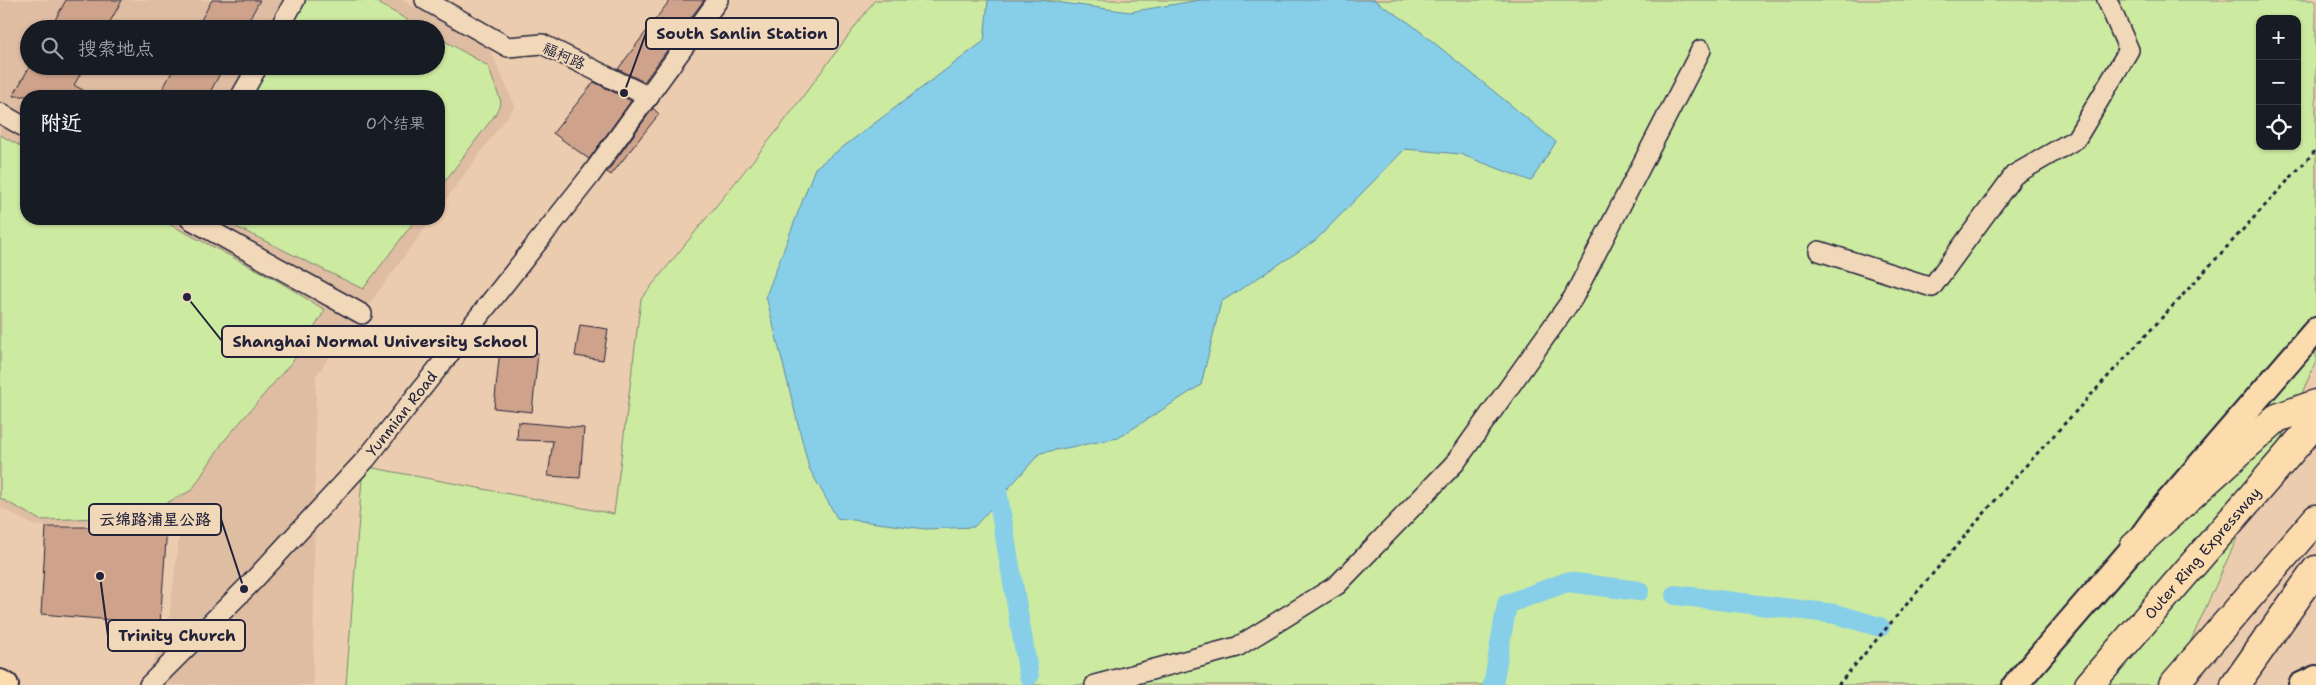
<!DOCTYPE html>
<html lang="zh">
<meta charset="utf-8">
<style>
body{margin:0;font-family:"Shantell Sans","LXGW WenKai TC",sans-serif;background:#20242c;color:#f1f3f6}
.controls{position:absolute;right:15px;top:15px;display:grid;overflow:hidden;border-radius:10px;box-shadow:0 1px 4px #0004}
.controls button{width:45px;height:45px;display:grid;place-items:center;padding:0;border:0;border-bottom:1px solid #363941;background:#171b24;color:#f1f3f6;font:25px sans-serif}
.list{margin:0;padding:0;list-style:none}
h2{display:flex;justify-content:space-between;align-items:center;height:65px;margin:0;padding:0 20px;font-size:21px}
h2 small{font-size:16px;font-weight:400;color:#9ea1a6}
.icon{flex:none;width:28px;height:28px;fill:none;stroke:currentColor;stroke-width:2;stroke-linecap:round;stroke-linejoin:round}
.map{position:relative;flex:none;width:2316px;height:685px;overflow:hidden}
.search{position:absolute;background:#171b24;box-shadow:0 1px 4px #0004;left:20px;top:20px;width:425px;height:55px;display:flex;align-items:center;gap:12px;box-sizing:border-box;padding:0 18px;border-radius:28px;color:#9ea1a6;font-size:19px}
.panel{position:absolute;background:#171b24;box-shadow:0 1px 4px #0004;left:20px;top:90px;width:425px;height:135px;border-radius:20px}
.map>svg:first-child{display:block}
.built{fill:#dfbda2;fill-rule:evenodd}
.green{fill:#cdeaa1;stroke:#78866e;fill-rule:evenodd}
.water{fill:#87cfe8;stroke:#5f8aa3}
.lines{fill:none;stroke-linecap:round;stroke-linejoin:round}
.canal{stroke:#87cfe8;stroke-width:20}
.building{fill:#cfa38b;stroke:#22223b}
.minor-casing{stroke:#22223b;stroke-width:22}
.major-casing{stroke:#22223b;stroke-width:28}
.highway-casing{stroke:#22223b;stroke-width:31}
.path{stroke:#22223b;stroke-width:3;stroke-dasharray:4 4;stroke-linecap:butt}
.minor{stroke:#f1d8b9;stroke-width:19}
.major{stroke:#fcdcac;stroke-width:24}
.highway{stroke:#fcdcac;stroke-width:28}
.labels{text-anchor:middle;stroke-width:4;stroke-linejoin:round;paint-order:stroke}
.street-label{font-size:15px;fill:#22223b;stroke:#f1d8b9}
.leader{fill:none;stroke:#22223b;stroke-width:2}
.callout-dot{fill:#22223b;stroke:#f1d8b9;stroke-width:2}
.callout{fill:#f1d8b9;stroke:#22223b;stroke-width:2}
.callout-label{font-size:16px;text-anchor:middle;font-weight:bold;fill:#22223b}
</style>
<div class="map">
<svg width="2316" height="685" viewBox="0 0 2316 685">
<rect width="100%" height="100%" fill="#ecccae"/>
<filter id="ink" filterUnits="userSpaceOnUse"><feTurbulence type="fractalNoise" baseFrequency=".02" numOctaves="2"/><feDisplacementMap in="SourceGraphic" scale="10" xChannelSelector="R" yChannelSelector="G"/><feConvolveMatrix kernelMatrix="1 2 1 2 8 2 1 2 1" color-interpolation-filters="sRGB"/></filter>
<g filter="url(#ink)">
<path class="built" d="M0,0H402L489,47L515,106L439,209V96H26V219H432L316,376L313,685H143L168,627L181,521L35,526L0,507ZM29,29H436V66H29Z"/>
<g class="green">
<polygon points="303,0 373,0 423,29 287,29"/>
<path d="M875,0H2316V362L2171,685H346L363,466L614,514L641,299L780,127ZM2260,19H2297V146H2260Z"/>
<polygon points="436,36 488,66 501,102 495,115 439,189 439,96 251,96 267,66 436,66"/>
<polygon points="0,135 26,149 26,219 159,219 273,278 325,310 297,356 223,442 192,490 139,517 40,520 0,498"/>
<polygon points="220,219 416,219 363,289"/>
</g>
<polygon class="water" points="988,0 1040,0 1130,12 1200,0 1374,0 1411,24 1556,142 1531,181 1460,154 1405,149 1316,240 1221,302 1201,385 1118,438 1040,453 974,527 925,529 837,518 809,468 766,296 815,168 984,41"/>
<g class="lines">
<g class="canal">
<polyline points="994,473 1029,676"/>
<polyline points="1675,595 1836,614 1880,627"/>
<polyline points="1493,685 1507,604 1567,582 1639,591"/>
</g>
</g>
<g class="building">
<polygon points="66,0 122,0 106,29 50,29"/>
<polygon points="212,0 260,0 244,29 196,29"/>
<polygon points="670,0 704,0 644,82 618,69"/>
<polygon points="30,66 85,66 74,85 93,96 13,96"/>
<polygon points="175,66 224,66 208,96 159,96"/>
<polygon points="594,82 631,101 589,159 553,133"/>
<polygon points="653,108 659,114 611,175 607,172"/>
<polygon points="580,325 608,329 603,360 575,356"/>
<polygon points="500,349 538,353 532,412 494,408"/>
<polygon points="518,422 584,428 580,478 548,476 553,441 517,440"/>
<polygon points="46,527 167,527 160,624 41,614"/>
</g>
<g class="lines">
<defs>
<g id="minor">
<polyline points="425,0 508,47 542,44 649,97"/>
<polyline points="279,29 295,0"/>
<polyline points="241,96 258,66"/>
<polyline points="0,113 26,128"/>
<polyline points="190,219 362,314"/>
<polyline points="1819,251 1932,287 2014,175 2076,139 2129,50 2107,0"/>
<path id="s1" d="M149,685L251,583L366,459L590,176L718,0"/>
<polyline points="1095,685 1237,647 1337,585 1455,463 1573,298 1701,50"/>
</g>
<g id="major">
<polyline points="0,682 6,685"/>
<polyline points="2015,685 2134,547 2160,511 2316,330"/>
<polyline points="2301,685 2316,678"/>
</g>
<g id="highway">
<polyline points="2134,547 2277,418 2316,404"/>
<path id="s2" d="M2089,685L2316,422"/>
<polyline points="2173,685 2316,519"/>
<polyline points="2235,685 2316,570"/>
</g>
</defs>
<use href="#minor" class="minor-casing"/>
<use href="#major" class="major-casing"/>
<use href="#highway" class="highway-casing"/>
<polyline class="path" points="1838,685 2010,483 2316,150"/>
<use href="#minor" class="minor"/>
<use href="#major" class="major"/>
<use href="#highway" class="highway"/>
</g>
</g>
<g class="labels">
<g class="street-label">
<text transform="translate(564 56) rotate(24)" y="5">福柯路</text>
<text dy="5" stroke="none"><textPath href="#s1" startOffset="371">Yunmian Road</textPath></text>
<text dy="5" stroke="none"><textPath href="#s2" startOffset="174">Outer Ring Expressway</textPath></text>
</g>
</g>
<path class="leader" d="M624 93L646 33M187 297L222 341M244 589L221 519M100 576L108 636"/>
<g class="callout-dot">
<circle cx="624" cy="93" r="5"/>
<circle cx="187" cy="297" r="5"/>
<circle cx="244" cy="589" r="5"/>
<circle cx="100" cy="576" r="5"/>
</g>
<g class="callout">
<rect x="646" y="18" width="192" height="31" rx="5"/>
<rect x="222" y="326" width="315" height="31" rx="5"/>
<rect x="89" y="504" width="132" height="31" rx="5"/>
<rect x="108" y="620" width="137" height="31" rx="5"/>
</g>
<g class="callout-label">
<text x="742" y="39">South Sanlin Station</text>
<text x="380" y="347">Shanghai Normal University School</text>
<text x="155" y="525">云绵路浦星公路</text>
<text x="177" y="641">Trinity Church</text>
</g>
</svg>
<div class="controls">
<button>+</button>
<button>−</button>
<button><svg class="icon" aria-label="locate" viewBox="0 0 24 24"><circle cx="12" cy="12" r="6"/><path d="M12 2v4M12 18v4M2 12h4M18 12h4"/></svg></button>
</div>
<div class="search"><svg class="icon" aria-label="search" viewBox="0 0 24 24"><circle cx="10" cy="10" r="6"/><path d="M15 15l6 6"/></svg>搜索地点</div>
<section class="panel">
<h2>附近<small>0个结果</small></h2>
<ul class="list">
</ul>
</section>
</div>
